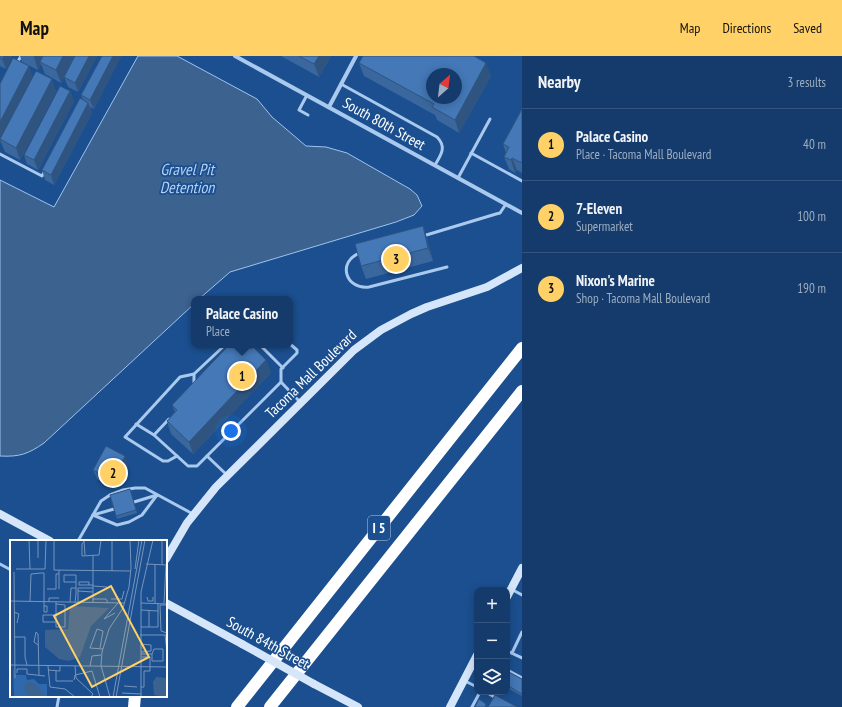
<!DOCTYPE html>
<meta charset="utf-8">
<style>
body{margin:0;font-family:"PT Sans Narrow",sans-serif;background:#1d4271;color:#f1f3f6}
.controls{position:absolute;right:12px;bottom:12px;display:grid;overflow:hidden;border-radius:8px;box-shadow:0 2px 10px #0003}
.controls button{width:36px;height:36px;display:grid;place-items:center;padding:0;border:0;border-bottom:1px solid #33557e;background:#143b6b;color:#f1f3f6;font:20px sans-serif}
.compass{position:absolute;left:426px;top:12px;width:36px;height:36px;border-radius:50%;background:#143b6b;box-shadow:0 2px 10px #0003;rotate:28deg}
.you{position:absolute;left:231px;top:375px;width:14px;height:14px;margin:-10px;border:3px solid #fff;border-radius:50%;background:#1a73e8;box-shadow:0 0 0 6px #1a73e833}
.badge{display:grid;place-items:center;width:26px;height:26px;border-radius:50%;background:#ffd166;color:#111;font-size:13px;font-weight:700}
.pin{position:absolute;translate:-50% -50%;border:2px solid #fff;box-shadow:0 1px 4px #0006}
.popup{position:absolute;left:191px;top:240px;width:102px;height:52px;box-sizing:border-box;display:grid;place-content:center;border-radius:8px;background:#143b6b;filter:drop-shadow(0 1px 3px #0005);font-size:13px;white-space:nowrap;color:#9dadc1}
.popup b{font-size:15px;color:#f1f3f6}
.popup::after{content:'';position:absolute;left:50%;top:100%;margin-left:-8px;border:8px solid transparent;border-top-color:#143b6b}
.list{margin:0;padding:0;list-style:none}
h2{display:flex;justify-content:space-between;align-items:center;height:52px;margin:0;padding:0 16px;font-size:17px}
h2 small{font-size:13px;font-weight:400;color:#9dadc1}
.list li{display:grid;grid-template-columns:26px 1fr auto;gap:12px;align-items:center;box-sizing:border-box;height:72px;padding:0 16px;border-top:1px solid #33557e}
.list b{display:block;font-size:15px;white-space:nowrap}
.list p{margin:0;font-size:13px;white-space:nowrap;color:#9dadc1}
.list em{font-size:13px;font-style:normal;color:#9dadc1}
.icon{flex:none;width:22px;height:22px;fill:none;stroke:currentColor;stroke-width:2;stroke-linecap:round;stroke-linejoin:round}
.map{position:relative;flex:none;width:522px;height:651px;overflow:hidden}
header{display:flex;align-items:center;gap:24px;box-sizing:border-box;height:56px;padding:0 20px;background:#ffd166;color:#111}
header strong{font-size:19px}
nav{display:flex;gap:22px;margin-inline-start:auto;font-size:14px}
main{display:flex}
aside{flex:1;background:#143b6b}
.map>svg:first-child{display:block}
.water{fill:#3c6290;stroke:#9cc4f0}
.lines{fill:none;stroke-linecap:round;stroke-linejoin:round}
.lane{stroke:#a9c9ee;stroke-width:3}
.street{stroke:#a9c9ee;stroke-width:4}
.secondary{stroke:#d6e6fa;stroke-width:8}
.highway{stroke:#fff;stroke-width:12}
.secondary-bridge{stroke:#d6e6fa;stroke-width:8}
.wall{fill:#3a679d}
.shaded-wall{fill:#305480}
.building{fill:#4478b7;stroke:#305480;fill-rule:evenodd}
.labels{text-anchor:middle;stroke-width:3.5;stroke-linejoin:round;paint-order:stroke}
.shield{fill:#1b4f8f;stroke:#bbcadd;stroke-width:1}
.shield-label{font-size:14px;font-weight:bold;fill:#fff}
.street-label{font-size:15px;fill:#fff;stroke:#1b4f8f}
.water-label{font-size:16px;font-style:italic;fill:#b5d3f5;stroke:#1b4f8f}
.inset-road{fill:none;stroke:#7695bc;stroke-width:1}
.view{fill:#ffd166;fill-opacity:0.15;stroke:#ffd166;stroke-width:2}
.inset-edge{fill:none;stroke:#fff;stroke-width:2}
</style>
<header>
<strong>Map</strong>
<nav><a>Map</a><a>Directions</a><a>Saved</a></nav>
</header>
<main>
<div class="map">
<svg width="522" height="651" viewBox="0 0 522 651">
<rect width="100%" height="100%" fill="#1b4f8f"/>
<path class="water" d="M138,0H177L257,43L272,61L306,90L326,91L347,97L410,133L417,139L422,150L414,159L396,166L230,216L199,243H194V248L44,387C28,398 20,401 0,400V124L54,151Z"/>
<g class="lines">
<g class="lane">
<polyline points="17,7 21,0"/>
<path d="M341,28L437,81C447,91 441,99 435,109"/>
<polyline points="307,39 299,54 308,59"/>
<polyline points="471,97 522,125"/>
<polyline points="0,98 42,120 45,115"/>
<polyline points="458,122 490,63"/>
<polyline points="423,180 496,158 500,157 506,148"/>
<path d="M360,197C337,205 345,234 369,231L447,211"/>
<polyline points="260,289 283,312"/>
<polyline points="281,326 300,346"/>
<polyline points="194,329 194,318"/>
<polyline points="136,368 154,379 188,410 197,410 281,326 281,313 297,297 297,294 290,288"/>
<polyline points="154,379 169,363"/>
<polyline points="177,400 168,405 163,405 125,381 180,321 194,318 225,289"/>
<polyline points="207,400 227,419"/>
<polyline points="134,446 157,439"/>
<polyline points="93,459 117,469 129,466 142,459 157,439"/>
<polyline points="93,459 114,453"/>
<polyline points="78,485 101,445 110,439 123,434 135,432 145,432 193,458"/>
<polyline points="0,508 11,514"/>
<polyline points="511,533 522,539"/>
<polyline points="507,595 522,602"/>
<polyline points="512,597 522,576"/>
<polyline points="507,614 522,622"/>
<polyline points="465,625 477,631"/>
<polyline points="486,636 496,642"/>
<polyline points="57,651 59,640"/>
<polyline points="472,651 480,636"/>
</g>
<g class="street">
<polyline points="235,0 522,157"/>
<polyline points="329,51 356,0"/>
</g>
<g class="secondary">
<polyline points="0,458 50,485"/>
<polyline points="166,503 187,467 216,431 354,294 381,274 411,258 427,251 487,231 522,212"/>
<polyline points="507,541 522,512"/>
<polyline points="166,547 242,588"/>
<polyline points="314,628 358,651"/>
<polyline points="450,651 477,599"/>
</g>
<g class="highway">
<polyline points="134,651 135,640"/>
<polyline points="237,651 522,292"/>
<polyline points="270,651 522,335"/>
</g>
<polyline class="secondary-bridge" points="242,588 314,628"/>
</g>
<g class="wall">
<polygon points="0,0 12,0 6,13 0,10"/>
<polygon points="20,0 75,0 61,27 45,18 41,8 38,14 22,6"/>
<polygon points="75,0 97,0 78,36 68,31 64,21"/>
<polygon points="102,0 121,0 94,53 90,51 92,57 54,129 45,124 42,114 83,44 81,39"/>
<polygon points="281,0 331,0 319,21"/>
<polygon points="359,7 491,20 459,77 437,64 435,59 364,20"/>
<polygon points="33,20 56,35 20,104 5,96 1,86 0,88 0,28"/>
<polygon points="70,35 74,45 38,114 27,108 24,99"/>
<polygon points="522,53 522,117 517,114 515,117 509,113 504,101 506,97 503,88"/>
<polygon points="423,170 427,182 433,205 366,223 361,210"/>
<polygon points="251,293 266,304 271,317 193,398 171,378 167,365 175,356 172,349"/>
<polygon points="128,410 116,433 97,423 93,414"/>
<polygon points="130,433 137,457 117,463 110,439"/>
<polygon points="507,615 522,623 522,640 507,632"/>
</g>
<g class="shaded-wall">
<polygon points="4,0 12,0 6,13 2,3"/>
<polygon points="34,0 46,0 40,6 41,8 38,14 34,1"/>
<polygon points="63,0 75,0 61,27 56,14"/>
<polygon points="89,0 97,0 78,36 75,27"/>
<polygon points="113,0 121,0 94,53 90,44"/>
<polygon points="319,0 331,0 319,21 314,8"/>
<polygon points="486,7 491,20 459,77 455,64"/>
<polygon points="29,10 34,23 0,83 1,86 0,88 0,66"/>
<polygon points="52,23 56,35 20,104 16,92"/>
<polygon points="70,35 74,45 38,114 34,104"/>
<polygon points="88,47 92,57 54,129 51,119"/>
<polygon points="512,102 517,114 515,117 511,104"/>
<polygon points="423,170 427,182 433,205 428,192"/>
<polygon points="266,304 271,317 193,398 189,386"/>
<polygon points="125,400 128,410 116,433 112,424"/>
</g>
<g class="building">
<polygon points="0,0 4,0 2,3 0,2"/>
<polygon points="43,0 63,0 56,14 40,6"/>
<polygon points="75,0 89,0 75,27 64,21"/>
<polygon points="102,0 113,0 90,44 81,39"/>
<polygon points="299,0 319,0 314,8"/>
<path d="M363,0H474L486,7L455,64L432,51L434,48L359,7ZM432,18H456V42H432Z"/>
<polygon points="13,2 29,10 0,66 0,28"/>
<polygon points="36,15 52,23 16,92 0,83"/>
<polygon points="60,30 70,35 34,104 24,99"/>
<polygon points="80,42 88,47 51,119 42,114"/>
<polygon points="522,53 522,107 512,102 511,104 504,101 509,91 503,88"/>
<polygon points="423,170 428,192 361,210 355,188"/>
<polygon points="229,289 246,289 251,293 253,291 266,304 189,386 167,365 177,354 172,349"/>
<polygon points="106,390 125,400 112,424 93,414"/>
<polygon points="130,433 136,454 116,460 110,439"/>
<polygon points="507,615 522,623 522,638 507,629"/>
<polygon points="495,639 517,651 488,651"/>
<polygon points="479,643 486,648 485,651 475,651"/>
</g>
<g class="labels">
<rect class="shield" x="368" y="460" width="22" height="24" rx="3"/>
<g class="shield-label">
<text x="379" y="477">I 5</text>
</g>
<g class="street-label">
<text transform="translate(384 68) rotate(29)" y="5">South 80th Street</text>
<text transform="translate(311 318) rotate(-44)" y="5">Tacoma Mall Boulevard</text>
<text transform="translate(268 587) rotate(29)" y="5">South 84th Street</text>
</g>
<g class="water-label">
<text x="187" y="119">Gravel Pit<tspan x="187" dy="18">Detention</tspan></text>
</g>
</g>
<g transform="translate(10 484)">
<rect width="157" height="157" fill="#1b4f8f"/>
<path d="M3,127L5,135H16L17,140L24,139L29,144H37V157H4Z" fill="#2e69ad"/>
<path d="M60,66L99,68L81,86L70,117L59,121L49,119L35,107V90L58,89ZM146,137L157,138V157L144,155L143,142ZM18,142L26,144L33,155L37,157H21L17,154L13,147Z" fill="#3c6290"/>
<path class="inset-road" d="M19,0L20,29M44,0V30L120,31M75,0L72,4V16L89,15L91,0M74,1L75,15M28,18V0M136,24L157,25M152,25V0M6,29H35L36,0M125,29L129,0M102,31V0M4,32L5,138M79,45V42H69V45H83M83,46L97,47M37,49H46V34H49M49,49V30M68,51L83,52M137,57L138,61H143V57M83,59H96L98,63M101,59H112L114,51M0,61L114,63M20,61L21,34L31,33H34V62M39,62V58H49M46,62V87H55V65L46,64M60,62L61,48H66M65,62L66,54V35H54V42H66M68,62V48H83M83,62V16M131,63L157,64M145,63V25M154,63L156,25M157,65H150L151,91L157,93M34,66H37V72H34V62M131,70L148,71M4,72L9,74L7,83M105,73L94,79L108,63M46,75H33V82H46M131,87H148V63M139,87V70M130,95H157M155,95L157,112M4,97H15V117L17,125M28,105L24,102L26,92L28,94L29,135M80,108L87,89L93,91L90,108M80,108L93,109M131,112L141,111V105L131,104M131,114H142V121H153V109H144L142,114M0,125L157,127M38,126L40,147L55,149L65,157M65,126L66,138L83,154L81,157M80,126L82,116L91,115M91,126L92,112L99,89L113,68L119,47L121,28L120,0M91,126L100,157M38,130L50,131V126M46,131V141H63M7,133V129H17V134L35,136M64,140L65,135L82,131L90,157M114,146L127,147M131,147H134V131H140V117H132M112,153L131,154M103,157L132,0M106,157L135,0M131,157V52L143,0"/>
<path class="view" d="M101,46L139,117L82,147L44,76Z"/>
<rect width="157" height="157" class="inset-edge"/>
</g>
</svg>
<div class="controls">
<button>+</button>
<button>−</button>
<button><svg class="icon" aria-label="layers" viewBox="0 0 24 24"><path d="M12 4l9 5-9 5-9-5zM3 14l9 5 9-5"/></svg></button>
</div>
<svg class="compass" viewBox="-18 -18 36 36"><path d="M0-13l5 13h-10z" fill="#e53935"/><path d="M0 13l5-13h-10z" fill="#9dadc1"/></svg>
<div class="you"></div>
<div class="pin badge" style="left:242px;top:320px">1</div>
<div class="popup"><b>Palace Casino</b>Place</div>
<div class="pin badge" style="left:113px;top:417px">2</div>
<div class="pin badge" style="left:396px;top:203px">3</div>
</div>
<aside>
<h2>Nearby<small>3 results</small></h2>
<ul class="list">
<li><span class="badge">1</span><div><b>Palace Casino</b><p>Place · Tacoma Mall Boulevard</p></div><em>40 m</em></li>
<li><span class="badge">2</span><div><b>7-Eleven</b><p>Supermarket</p></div><em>100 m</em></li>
<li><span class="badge">3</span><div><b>Nixon's Marine</b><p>Shop · Tacoma Mall Boulevard</p></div><em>190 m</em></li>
</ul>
</aside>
</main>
